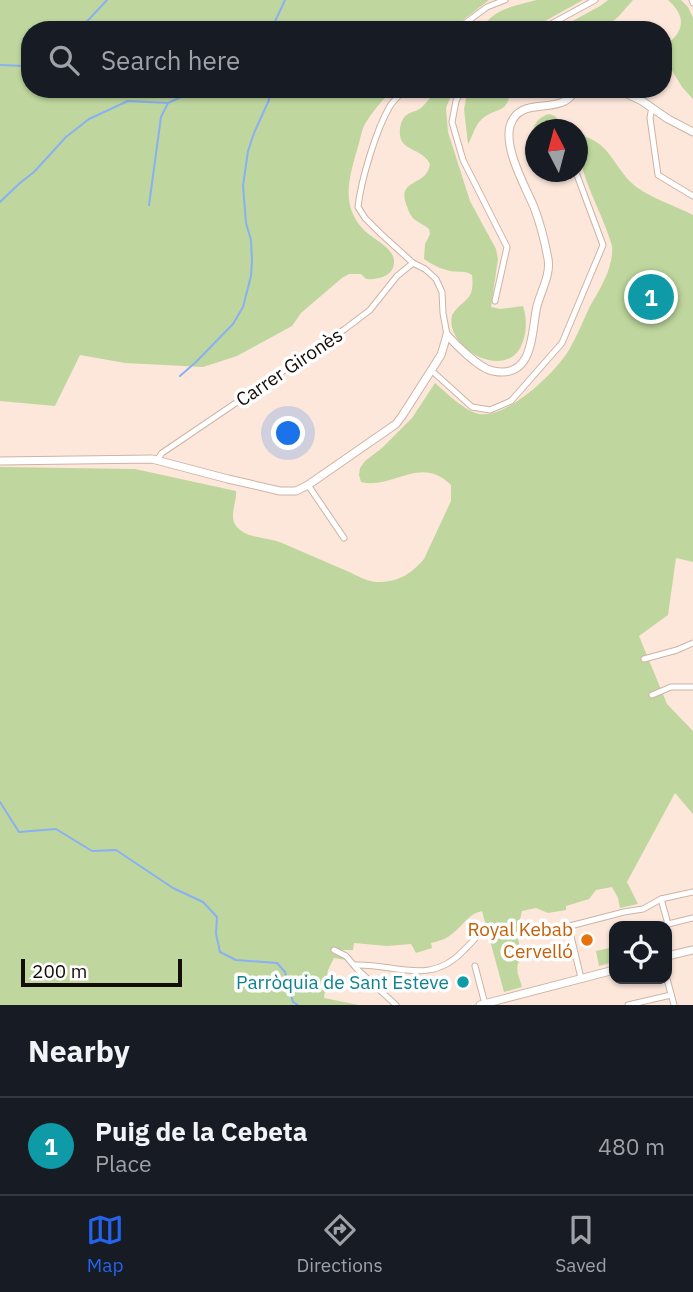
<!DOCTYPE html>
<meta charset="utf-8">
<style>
body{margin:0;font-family:"IBM Plex Sans",sans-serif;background:#242831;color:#f1f3f6}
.controls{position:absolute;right:21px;bottom:21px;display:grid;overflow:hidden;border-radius:14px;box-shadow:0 2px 5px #0004}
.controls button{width:63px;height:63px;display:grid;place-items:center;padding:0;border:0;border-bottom:2px solid #363941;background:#171b24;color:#f1f3f6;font:35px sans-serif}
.compass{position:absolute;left:525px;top:119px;width:63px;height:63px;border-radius:50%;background:#171b24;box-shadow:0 2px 5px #0004;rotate:354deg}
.scale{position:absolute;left:21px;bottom:18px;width:161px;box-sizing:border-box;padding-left:7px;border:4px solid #150d08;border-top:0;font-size:19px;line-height:24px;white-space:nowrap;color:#150d08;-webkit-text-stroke:5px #fff;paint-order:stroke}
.you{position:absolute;left:289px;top:434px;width:24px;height:24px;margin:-18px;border:5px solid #fff;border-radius:50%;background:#1a73e8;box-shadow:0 0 0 10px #1a73e833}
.badge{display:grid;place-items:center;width:46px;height:46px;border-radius:50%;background:#2563eb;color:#fff;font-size:23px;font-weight:700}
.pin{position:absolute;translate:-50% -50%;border:4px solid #fff;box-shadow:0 2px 7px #0006}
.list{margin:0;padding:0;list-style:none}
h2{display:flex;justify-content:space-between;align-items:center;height:91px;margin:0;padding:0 28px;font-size:30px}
h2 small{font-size:23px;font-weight:400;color:#9ea1a6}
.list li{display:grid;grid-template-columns:46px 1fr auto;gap:21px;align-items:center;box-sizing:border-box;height:98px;padding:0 28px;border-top:2px solid #363941}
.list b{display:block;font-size:26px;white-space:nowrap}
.list p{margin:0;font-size:23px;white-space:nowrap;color:#9ea1a6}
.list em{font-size:23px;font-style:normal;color:#9ea1a6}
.icon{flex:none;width:38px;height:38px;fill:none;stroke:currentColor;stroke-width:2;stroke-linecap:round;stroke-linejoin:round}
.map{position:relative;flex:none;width:693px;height:1005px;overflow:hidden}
.search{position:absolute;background:#171b24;box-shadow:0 2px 5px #0004;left:21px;right:21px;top:21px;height:77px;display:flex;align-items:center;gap:18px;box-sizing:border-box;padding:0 24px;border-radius:28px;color:#9ea1a6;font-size:26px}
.sheet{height:189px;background:#171b24}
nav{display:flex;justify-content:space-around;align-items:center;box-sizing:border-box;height:98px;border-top:2px solid #363941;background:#171b24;font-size:19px;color:#9ea1a6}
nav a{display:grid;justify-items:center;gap:4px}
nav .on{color:#2563eb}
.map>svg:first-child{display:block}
.green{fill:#bfd79e}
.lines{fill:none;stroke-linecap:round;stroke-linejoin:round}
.stream{stroke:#88b0f3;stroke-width:2}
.street-casing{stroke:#ceb3a4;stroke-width:7}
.secondary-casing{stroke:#ceb3a4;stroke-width:9}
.street{stroke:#fff;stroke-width:5}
.secondary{stroke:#fff;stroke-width:7}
.food-dot{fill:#e8710a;stroke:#fff;stroke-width:2.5}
.culture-dot{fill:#0f9aa8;stroke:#fff;stroke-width:2.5}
.labels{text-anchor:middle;stroke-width:7;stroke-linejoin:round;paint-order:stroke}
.street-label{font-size:19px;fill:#150d08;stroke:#fff}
.food-label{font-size:19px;fill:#c56008;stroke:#fff;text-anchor:end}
.culture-label{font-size:19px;fill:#0d838f;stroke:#fff;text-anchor:end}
</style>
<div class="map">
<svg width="693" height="1005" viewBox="0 0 693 1005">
<rect width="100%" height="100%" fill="#fde7db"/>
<g class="green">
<path d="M0,0H489L450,30H30V89H392C383,100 372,112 365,124C361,131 360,142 357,150C349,178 340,207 365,231C373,239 394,248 394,261C395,276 377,280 366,279L361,274H349L342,278L301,313L292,326L237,356L203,367L125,363L80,355L55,406L0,401Z"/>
<path d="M537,0H583L529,30H483C489,9 519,5 537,0Z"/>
<polygon points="608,0 633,0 619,16 603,30 556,30 600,6"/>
<path d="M668,0H681L688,7L693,18V99L682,87L665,59L667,44C686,30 685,15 668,0Z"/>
<path d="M437,89H454L446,108L448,132L470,201L496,249L498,259L491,307L500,309L523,306C527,319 527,331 522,344C507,382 444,349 452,315C464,297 475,302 472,275C465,270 459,273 450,271C441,269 431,264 424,259L425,244L430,234L429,229C424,225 419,223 414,219C410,216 408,209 406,204C397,178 427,187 430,164C424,152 413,152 404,144C397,138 399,119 408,114C413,111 418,111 422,107C428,101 432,95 437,89Z"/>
<path d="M468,89H511C507,116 497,106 482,119C474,126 473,136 468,144L464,109Z"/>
<path d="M549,114L555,116L566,129L536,130L535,148C530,134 532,119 549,114Z"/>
<path d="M578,135C611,141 612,166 634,185C648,197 676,206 693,215V562L676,558L668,615L639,636L667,704L693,731V814L675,793L627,882L638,904L620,908L618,898L612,887L596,890L589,899L566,906V910L548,913L536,908L522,911L517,933L522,958C513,966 519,976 522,987L504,992L482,911C468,914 464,925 453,933C447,939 439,941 431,943L432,948L416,953L411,944L387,946L354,943L353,950H339L346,960L334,958L328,970L324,998L359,1005H0V467L135,469L236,491C237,503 228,517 237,527C247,539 268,537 282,543C304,552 325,562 347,571C356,575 367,582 377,582C398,582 410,575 424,559L451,501V485C420,454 393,490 361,482L359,475L360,468L365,461L382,448L412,418L435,383C447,393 463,410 479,414C507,419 556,372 569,350C577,336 583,321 590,306C600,289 614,267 612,246C601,207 578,178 578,135Z"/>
<polygon points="614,947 614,962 599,966 596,951"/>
</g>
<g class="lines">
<g class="stream">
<polyline points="79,30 107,0"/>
<polyline points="271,30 285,0"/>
<polyline points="0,65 24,66 30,63"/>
<polyline points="0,202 20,183 34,172 66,137 89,119 128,101 168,103"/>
<polyline points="149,205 161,117 168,103 185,95 191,89"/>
<polyline points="180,376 196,362 233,324 243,307 251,276 252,261 251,240 246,223 243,186 248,151 254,133 269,100 269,89"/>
<polyline points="0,802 19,832 56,829 92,851 116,850 173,888 203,902 217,917 216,934 220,952 236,960 277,963 285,972 293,1002 298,1005"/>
</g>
<defs>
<g id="street">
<polyline points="692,0 693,3"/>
<polyline points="456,30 487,7 505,0"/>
<polyline points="540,30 595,0"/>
<path d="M404,89C400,95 394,100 390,106C376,130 361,180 358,207L365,218L380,233L413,263L425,269L436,279L442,292L443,313L447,335"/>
<polyline points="462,89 456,101 452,122 463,160 507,247 495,301"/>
<polyline points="652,107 650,118 658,175 693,196"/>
<polyline points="431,370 472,407 490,410 511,401 562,343 603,245 577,175"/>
<polyline points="157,460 162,453 345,329 370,310 397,276 413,263"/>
<polyline points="308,485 344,538"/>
<polyline points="644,659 677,650 693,643"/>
<polyline points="652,695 671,687 693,687"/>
<polyline points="661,899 668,924"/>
<polyline points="660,926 693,918"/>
<polyline points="334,950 346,956 357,969 396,1005"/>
<path d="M354,965C395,963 430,987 464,950C471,943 478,937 481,928L486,926"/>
<polyline points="475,966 485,1004"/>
<polyline points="581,978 569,928 570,926 624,912 643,909 661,899 693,892"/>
<polyline points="667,979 674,1005"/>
<polyline points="628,1005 671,995"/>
</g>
<g id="secondary">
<polyline points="617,89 642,101 668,119 693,132"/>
<path d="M447,335C456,345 480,369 493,371C535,380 531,331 537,306C541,291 551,274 548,259C545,242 540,223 534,207C525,186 504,149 510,126C518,99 547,111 565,101C570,98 573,94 577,89"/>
<polyline points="0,461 152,459 228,479 280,491 296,491 308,485 396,424 402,416 441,355 447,335"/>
<polyline points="667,956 693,950"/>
<polyline points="480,1005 614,970"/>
</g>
</defs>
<use href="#street" class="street-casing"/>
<use href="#secondary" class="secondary-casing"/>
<use href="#street" class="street"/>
<use href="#secondary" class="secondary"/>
</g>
<circle class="food-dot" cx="587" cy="940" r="7"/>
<circle class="culture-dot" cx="463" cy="982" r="7"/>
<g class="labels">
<g class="street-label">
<text transform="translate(289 367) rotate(-34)" y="7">Carrer Gironès</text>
</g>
<g class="food-label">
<text x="573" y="936">Royal Kebab<tspan x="573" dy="22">Cervelló</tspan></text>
</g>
<g class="culture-label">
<text x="449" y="989">Parròquia de Sant Esteve</text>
</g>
</g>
</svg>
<div class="controls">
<button><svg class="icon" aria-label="locate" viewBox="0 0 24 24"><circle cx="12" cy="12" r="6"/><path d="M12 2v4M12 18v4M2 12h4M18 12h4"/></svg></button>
</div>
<svg class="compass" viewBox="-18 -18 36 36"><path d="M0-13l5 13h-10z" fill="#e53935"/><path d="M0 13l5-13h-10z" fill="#9ea1a6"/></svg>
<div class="scale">200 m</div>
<div class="you"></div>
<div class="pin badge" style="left:651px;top:297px;background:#0f9aa8">1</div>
<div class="search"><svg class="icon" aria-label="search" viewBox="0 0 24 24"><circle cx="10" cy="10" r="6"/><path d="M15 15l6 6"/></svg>Search here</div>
</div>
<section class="sheet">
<h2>Nearby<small></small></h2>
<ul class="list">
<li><span class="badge" style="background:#0f9aa8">1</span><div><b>Puig de la Cebeta</b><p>Place</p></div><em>480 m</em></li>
</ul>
</section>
<nav>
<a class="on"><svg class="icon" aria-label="map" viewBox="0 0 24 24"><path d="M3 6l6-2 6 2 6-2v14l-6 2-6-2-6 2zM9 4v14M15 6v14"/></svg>Map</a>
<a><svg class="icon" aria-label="directions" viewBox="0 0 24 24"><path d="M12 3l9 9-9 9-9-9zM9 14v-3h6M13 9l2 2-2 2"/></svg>Directions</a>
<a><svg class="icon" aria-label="saved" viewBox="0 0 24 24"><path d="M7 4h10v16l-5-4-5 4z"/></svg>Saved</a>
</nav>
